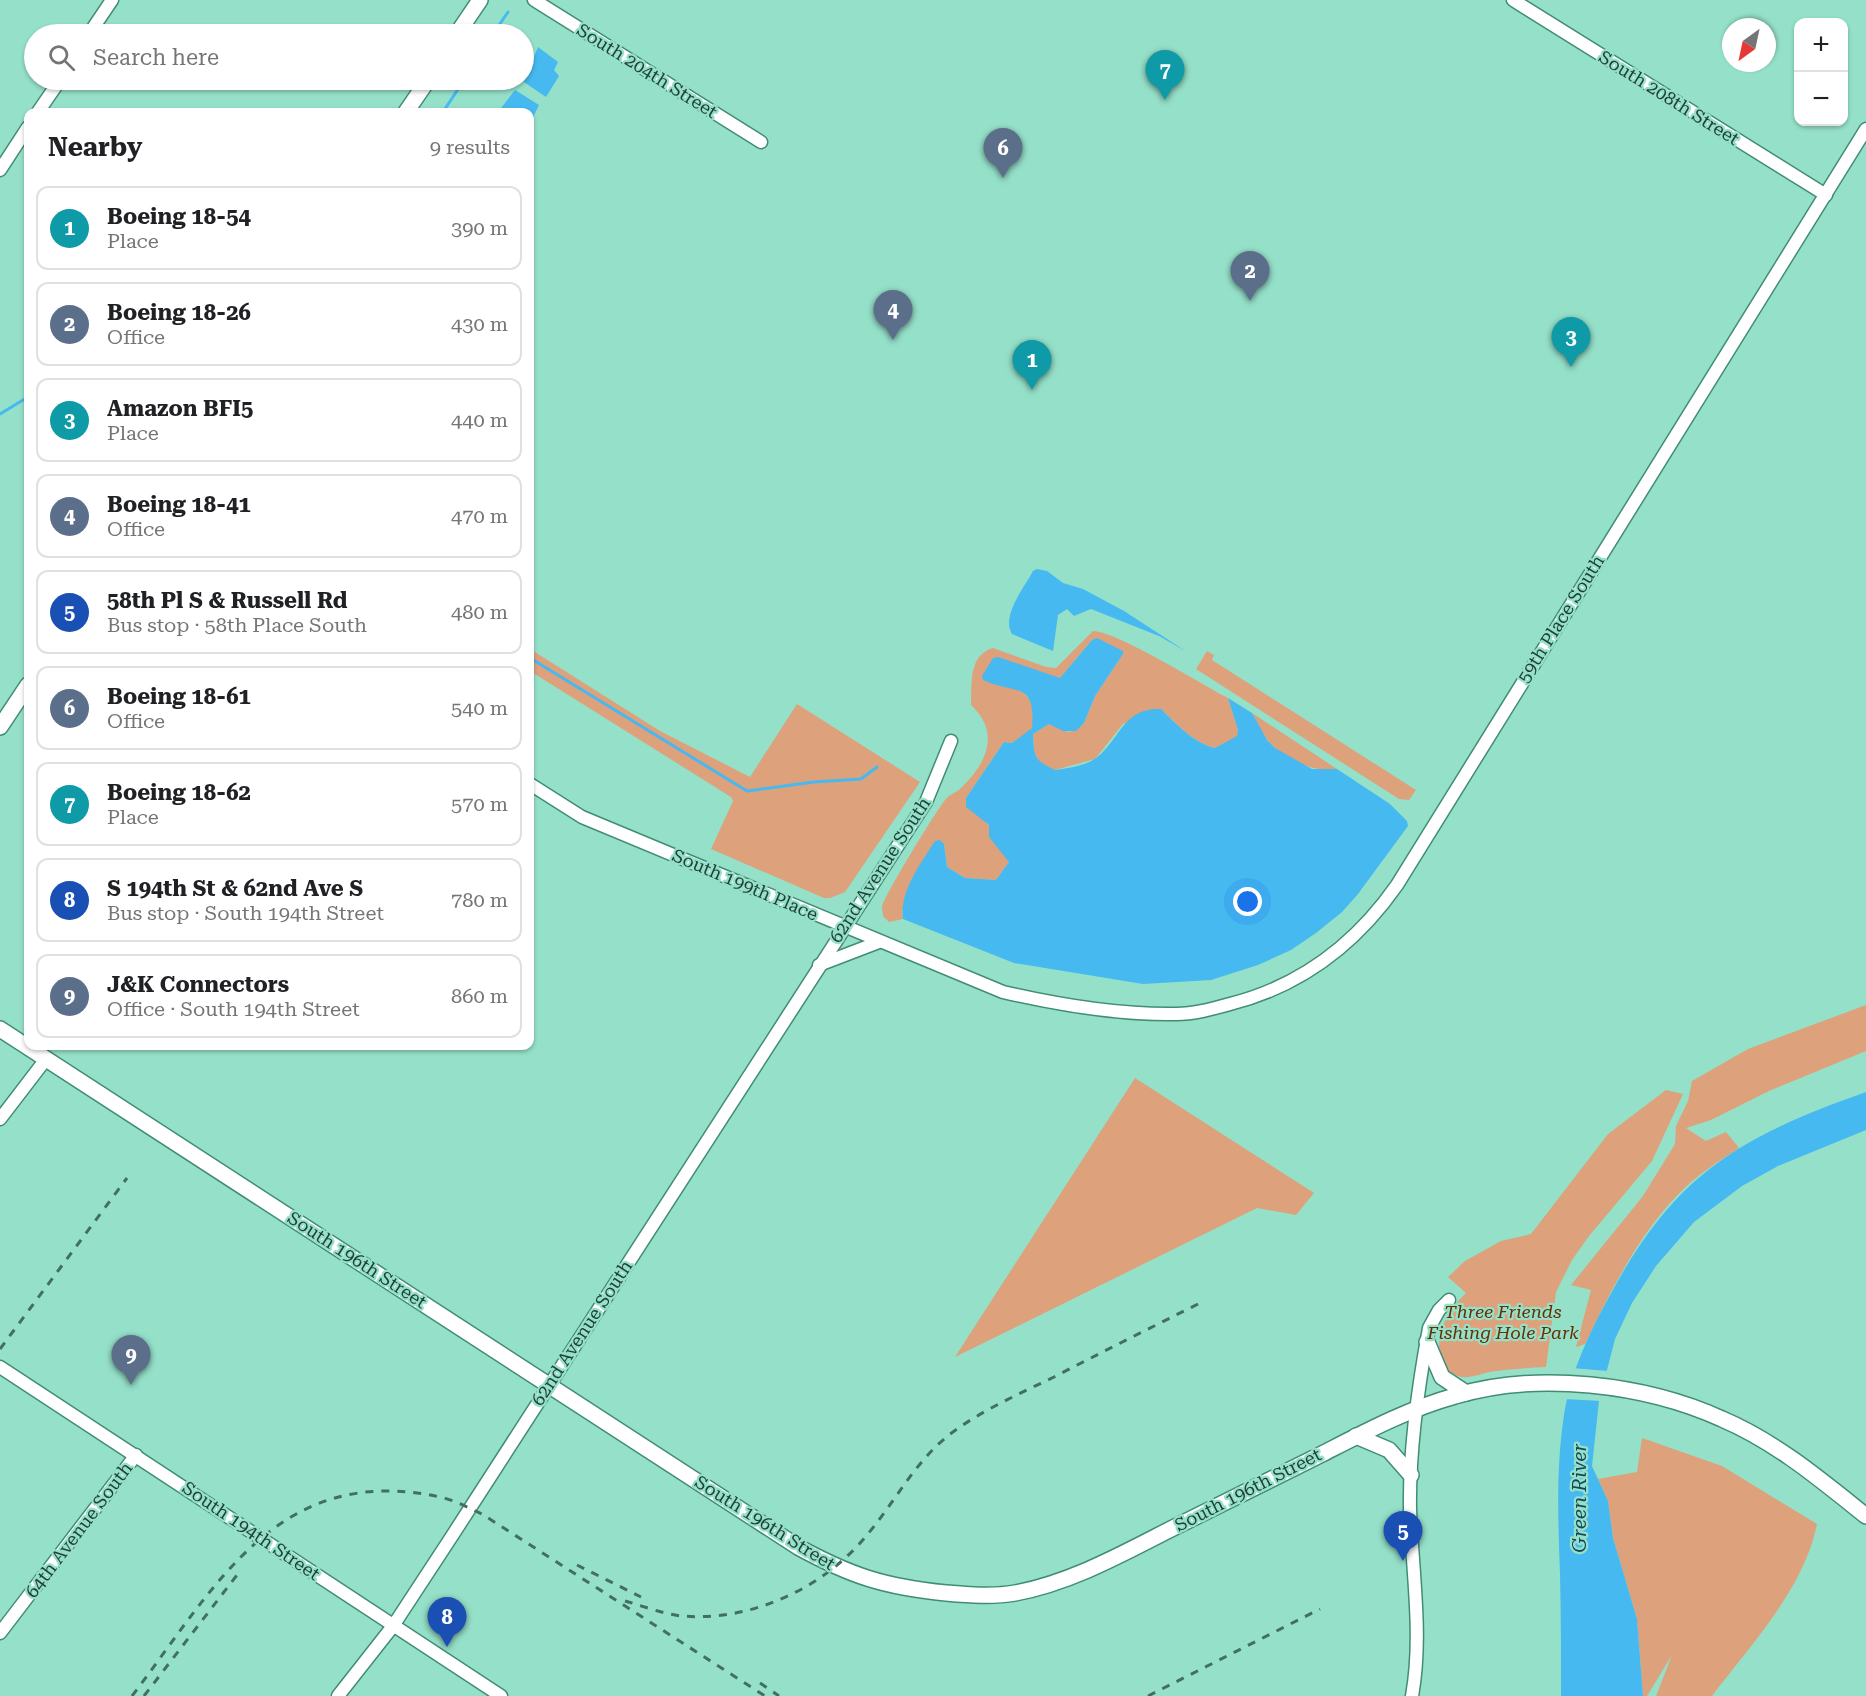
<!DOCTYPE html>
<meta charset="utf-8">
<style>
body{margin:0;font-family:"Roboto Serif",serif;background:#f2f2f2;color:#202124}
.controls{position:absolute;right:18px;top:18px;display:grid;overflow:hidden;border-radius:12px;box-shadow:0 2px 4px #0004}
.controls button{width:54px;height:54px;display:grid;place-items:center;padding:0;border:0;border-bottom:2px solid #e0e0e0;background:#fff;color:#202124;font:30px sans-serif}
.compass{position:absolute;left:1722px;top:18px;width:54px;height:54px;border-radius:50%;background:#fff;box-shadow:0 2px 4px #0004;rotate:213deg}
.you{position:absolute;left:1248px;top:902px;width:21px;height:21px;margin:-15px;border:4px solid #fff;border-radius:50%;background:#1a73e8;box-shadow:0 0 0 9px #1a73e833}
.badge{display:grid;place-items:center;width:39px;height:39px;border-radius:50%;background:#2563eb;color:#fff;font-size:20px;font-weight:700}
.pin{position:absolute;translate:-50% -50px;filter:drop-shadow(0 2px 3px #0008)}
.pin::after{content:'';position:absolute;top:32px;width:21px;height:18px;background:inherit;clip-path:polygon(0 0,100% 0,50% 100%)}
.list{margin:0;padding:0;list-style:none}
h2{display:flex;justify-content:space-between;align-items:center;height:78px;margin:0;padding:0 24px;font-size:26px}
h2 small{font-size:20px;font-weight:400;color:#757577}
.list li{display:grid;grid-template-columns:39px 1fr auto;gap:18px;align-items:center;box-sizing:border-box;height:84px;margin:0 12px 12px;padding:0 12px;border:2px solid #e0e0e0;border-radius:12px}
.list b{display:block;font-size:22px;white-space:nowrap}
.list p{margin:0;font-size:20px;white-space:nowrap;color:#757577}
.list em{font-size:20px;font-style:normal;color:#757577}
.icon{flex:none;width:33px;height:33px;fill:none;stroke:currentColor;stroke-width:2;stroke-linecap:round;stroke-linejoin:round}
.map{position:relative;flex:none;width:1866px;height:1696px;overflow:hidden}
.search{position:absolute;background:#fff;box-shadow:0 2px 4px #0004;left:24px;top:24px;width:510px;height:66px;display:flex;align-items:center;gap:15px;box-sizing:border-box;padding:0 21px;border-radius:33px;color:#757577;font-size:22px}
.panel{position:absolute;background:#fff;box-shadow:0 2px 4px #0004;left:24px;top:108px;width:510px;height:942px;border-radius:12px}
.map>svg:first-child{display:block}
.green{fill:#dda17b}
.water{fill:#46b9f0}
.pier{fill:#95e0c9}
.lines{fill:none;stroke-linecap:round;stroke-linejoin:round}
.stream{stroke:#46b9f0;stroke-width:3}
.minor-casing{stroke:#418c77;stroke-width:15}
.major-casing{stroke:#418c77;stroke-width:18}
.minor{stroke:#fff;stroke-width:12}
.major{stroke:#fff;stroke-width:15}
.rail{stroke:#436f62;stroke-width:3;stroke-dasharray:8 8;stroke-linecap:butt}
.labels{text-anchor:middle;stroke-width:4.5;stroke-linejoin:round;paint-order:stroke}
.street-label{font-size:18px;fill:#1f3e35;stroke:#95e0c9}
.park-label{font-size:18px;font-style:italic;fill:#663000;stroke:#95e0c9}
.water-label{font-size:20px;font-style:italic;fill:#15445b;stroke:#95e0c9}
</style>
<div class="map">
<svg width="1866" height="1696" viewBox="0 0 1866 1696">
<rect width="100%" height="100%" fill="#95e0c9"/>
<g class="green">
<path d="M1093,631C1118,632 1201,684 1228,698L1238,730L1237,737L1215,748C1193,742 1176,724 1161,709L1123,724L1095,759L1055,770C1033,760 1034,757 1033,734L1049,724L1069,732L1076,730L1084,723L1095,696L1123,654L1092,640L1060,678L995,685C1025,685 1040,702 1031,731L1012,743L1004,742L966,798L989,826L1009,862L996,880L965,878L947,867L944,844L902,911L903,919L889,922L883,916C883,913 882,910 882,907C884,896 937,809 946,799C950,794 957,792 961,788C987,763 1001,733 971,705C972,685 968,655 993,648L1046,667L1056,668Z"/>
<polygon points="530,649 660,731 750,777 797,704 920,782 845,892 830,898 824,898 711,849 733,801 731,797 530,671"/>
<polygon points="1207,651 1214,655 1212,660 1416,790 1409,800 1399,799 1196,669"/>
<path d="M1252,713L1337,769C1314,773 1285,760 1269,742C1262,734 1257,722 1252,713Z"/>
<path d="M1866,1005V1051L1769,1091L1711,1120L1686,1128L1706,1141L1726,1132L1739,1148C1722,1159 1705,1170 1690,1183C1643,1225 1612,1288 1585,1344L1576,1347L1591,1290L1571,1285L1643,1196L1675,1144L1676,1126L1688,1101L1692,1081L1748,1049Z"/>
<polygon points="1135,1078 1314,1193 1296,1215 1257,1208 955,1357"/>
<path d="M1666,1090L1683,1094L1652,1161L1589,1236L1572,1260L1556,1292L1546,1367C1527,1368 1508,1369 1489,1372C1481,1374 1471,1378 1462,1377C1437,1373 1435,1341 1444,1323C1449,1311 1457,1302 1466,1293L1448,1277L1465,1261L1501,1241L1531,1234L1608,1134Z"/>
<path d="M1642,1438L1722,1466L1817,1524C1804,1589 1751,1644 1712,1696H1656L1672,1655L1647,1696H1643L1637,1619L1613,1538L1608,1501L1598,1479L1637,1472Z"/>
</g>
<g class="water">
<polygon points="538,47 558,62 554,70 559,76 546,97 521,80 524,80"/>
<polygon points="515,90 539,105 530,124 530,112 498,112"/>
<path d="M1037,569L1047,571L1063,583L1083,589L1124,611L1187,652L1159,636L1091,609L1074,616L1067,609L1058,615L1053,651L1012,634C1001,616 1024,588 1033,571Z"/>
<path d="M1097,638L1123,651V654L1095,696L1084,723L1076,731H1063L1049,724L1033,734C1034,757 1034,760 1055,770C1068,768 1085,766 1096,758C1120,740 1123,707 1161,709C1176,724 1194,743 1215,748L1237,736L1238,730L1228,698L1252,713L1267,740L1275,748L1312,769H1337L1390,804L1407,821L1408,826L1358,894L1342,912L1316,933L1291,950L1258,965L1211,980L1143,984L1014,963L903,919C899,892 921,863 935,841L940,840L944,844L947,867L965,878L996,880L1009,862L989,837V825L966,807V798L1004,742L1012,743L1032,728C1036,680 1015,695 983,680L982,676L993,658L998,657L1060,678L1092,640Z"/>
<path d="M1866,1092V1130L1778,1166L1742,1186L1694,1222L1656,1266L1632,1303L1615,1339L1599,1401L1592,1466L1608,1501L1613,1538L1637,1619L1643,1696H1561C1561,1655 1561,1614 1560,1574C1558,1520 1556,1468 1564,1415C1571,1372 1588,1335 1609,1297C1674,1174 1739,1137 1866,1092Z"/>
</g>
<polygon class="pier" points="1572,1368 1608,1371 1602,1401 1564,1399"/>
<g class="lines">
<g class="stream">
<polyline points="493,34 508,12"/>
<polyline points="368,112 369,112"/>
<polyline points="443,112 464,80"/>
<polyline points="0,414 28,397"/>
<polyline points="530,658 747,791 814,782 861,779 877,767"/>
</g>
<defs>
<g id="minor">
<polyline points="534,0 761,142"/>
<polyline points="1513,0 1826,195"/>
<polyline points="89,34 112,0"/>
<polyline points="38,112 60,80"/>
<polyline points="0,170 28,127"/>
<path d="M530,784L582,817L1003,992C1059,1005 1119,1015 1176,1014C1194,1014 1212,1009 1230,1004C1301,986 1355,945 1397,885L1866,129"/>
<polyline points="819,965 879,942"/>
<polyline points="0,1119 46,1059"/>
<polyline points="0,1367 501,1696"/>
<polyline points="0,1633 136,1455"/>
<polyline points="338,1696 393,1626 452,1536 926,802 951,741"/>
<path d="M1412,1696C1423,1636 1412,1570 1410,1509C1409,1449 1418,1387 1429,1328L1439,1310L1449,1300"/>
</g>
<g id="major">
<polyline points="457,34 480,0"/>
<polyline points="406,112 428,80"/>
<polyline points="0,727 28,685"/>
<path d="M0,1029L798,1547C851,1576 885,1587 946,1593C969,1595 993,1597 1015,1593C1070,1583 1122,1554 1171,1529C1221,1504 1271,1479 1322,1454C1365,1432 1408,1409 1455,1396C1537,1371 1645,1384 1722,1419C1776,1442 1821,1480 1866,1516"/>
<polyline points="1427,1342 1442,1377 1466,1393"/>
<polyline points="1356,1436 1389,1450 1411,1475"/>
</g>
</defs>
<use href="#minor" class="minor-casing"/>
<use href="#major" class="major-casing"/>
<use href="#minor" class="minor"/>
<use href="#major" class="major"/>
<g class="rail">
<polyline points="0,1349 127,1178"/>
<polyline points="577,1565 641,1597"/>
<path d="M625,1601C643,1606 663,1614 682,1616C751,1622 824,1588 867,1535C898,1498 917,1457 957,1429C987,1408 1021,1393 1054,1377C1104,1351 1154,1326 1204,1301"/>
<polyline points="760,1683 779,1696"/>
<path d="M132,1696C216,1586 278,1462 440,1497C454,1500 469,1508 482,1514L765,1696"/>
<polyline points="144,1696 237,1575"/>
<polyline points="1148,1696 1320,1609"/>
</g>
</g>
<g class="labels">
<g class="street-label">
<text transform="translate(647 71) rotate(32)" y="6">South 204th Street</text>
<text transform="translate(1669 98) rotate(32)" y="6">South 208th Street</text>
<text transform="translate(1561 619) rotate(-58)" y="6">59th Place South</text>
<text transform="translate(880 870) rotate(-57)" y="6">62nd Avenue South</text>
<text transform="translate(745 885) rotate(23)" y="6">South 199th Place</text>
<text transform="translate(357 1260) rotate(33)" y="6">South 196th Street</text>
<text transform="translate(582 1333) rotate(-57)" y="6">62nd Avenue South</text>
<text transform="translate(1248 1490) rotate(-27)" y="6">South 196th Street</text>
<text transform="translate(765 1523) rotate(32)" y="6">South 196th Street</text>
<text transform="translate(79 1530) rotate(-53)" y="6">64th Avenue South</text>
<text transform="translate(251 1531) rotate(34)" y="6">South 194th Street</text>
</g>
<g class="park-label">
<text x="1503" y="1318">Three Friends<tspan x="1503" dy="21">Fishing Hole Park</tspan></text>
</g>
<g class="water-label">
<text transform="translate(1579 1498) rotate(-90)" y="7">Green River</text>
</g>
</g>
</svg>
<div class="controls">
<button>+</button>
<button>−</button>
</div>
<svg class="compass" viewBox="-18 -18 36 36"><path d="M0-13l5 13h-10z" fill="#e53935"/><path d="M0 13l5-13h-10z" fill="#757577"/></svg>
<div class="you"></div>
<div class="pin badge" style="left:1032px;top:390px;background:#0f9aa8">1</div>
<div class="pin badge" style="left:1250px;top:301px;background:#5c6f8a">2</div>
<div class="pin badge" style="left:1571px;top:367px;background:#0f9aa8">3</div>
<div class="pin badge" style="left:893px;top:340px;background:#5c6f8a">4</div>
<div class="pin badge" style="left:1403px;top:1561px;background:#1a4fb4">5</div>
<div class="pin badge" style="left:1003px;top:178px;background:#5c6f8a">6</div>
<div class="pin badge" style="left:1165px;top:100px;background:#0f9aa8">7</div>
<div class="pin badge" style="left:447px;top:1647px;background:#1a4fb4">8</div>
<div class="pin badge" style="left:131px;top:1385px;background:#5c6f8a">9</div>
<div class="search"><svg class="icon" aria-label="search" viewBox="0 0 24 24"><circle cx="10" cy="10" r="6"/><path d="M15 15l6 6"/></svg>Search here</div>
<section class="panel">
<h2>Nearby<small>9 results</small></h2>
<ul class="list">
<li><span class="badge" style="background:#0f9aa8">1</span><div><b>Boeing 18-54</b><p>Place</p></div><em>390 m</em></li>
<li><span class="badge" style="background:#5c6f8a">2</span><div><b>Boeing 18-26</b><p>Office</p></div><em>430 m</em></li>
<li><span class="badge" style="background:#0f9aa8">3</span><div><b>Amazon BFI5</b><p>Place</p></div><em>440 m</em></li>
<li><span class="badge" style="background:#5c6f8a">4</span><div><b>Boeing 18-41</b><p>Office</p></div><em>470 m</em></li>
<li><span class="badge" style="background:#1a4fb4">5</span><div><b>58th Pl S &amp; Russell Rd</b><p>Bus stop · 58th Place South</p></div><em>480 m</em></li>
<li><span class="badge" style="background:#5c6f8a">6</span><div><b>Boeing 18-61</b><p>Office</p></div><em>540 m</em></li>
<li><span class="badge" style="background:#0f9aa8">7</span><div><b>Boeing 18-62</b><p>Place</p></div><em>570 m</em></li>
<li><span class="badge" style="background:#1a4fb4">8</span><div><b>S 194th St &amp; 62nd Ave S</b><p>Bus stop · South 194th Street</p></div><em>780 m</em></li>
<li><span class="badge" style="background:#5c6f8a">9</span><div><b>J&amp;K Connectors</b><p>Office · South 194th Street</p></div><em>860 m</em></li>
</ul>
</section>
</div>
